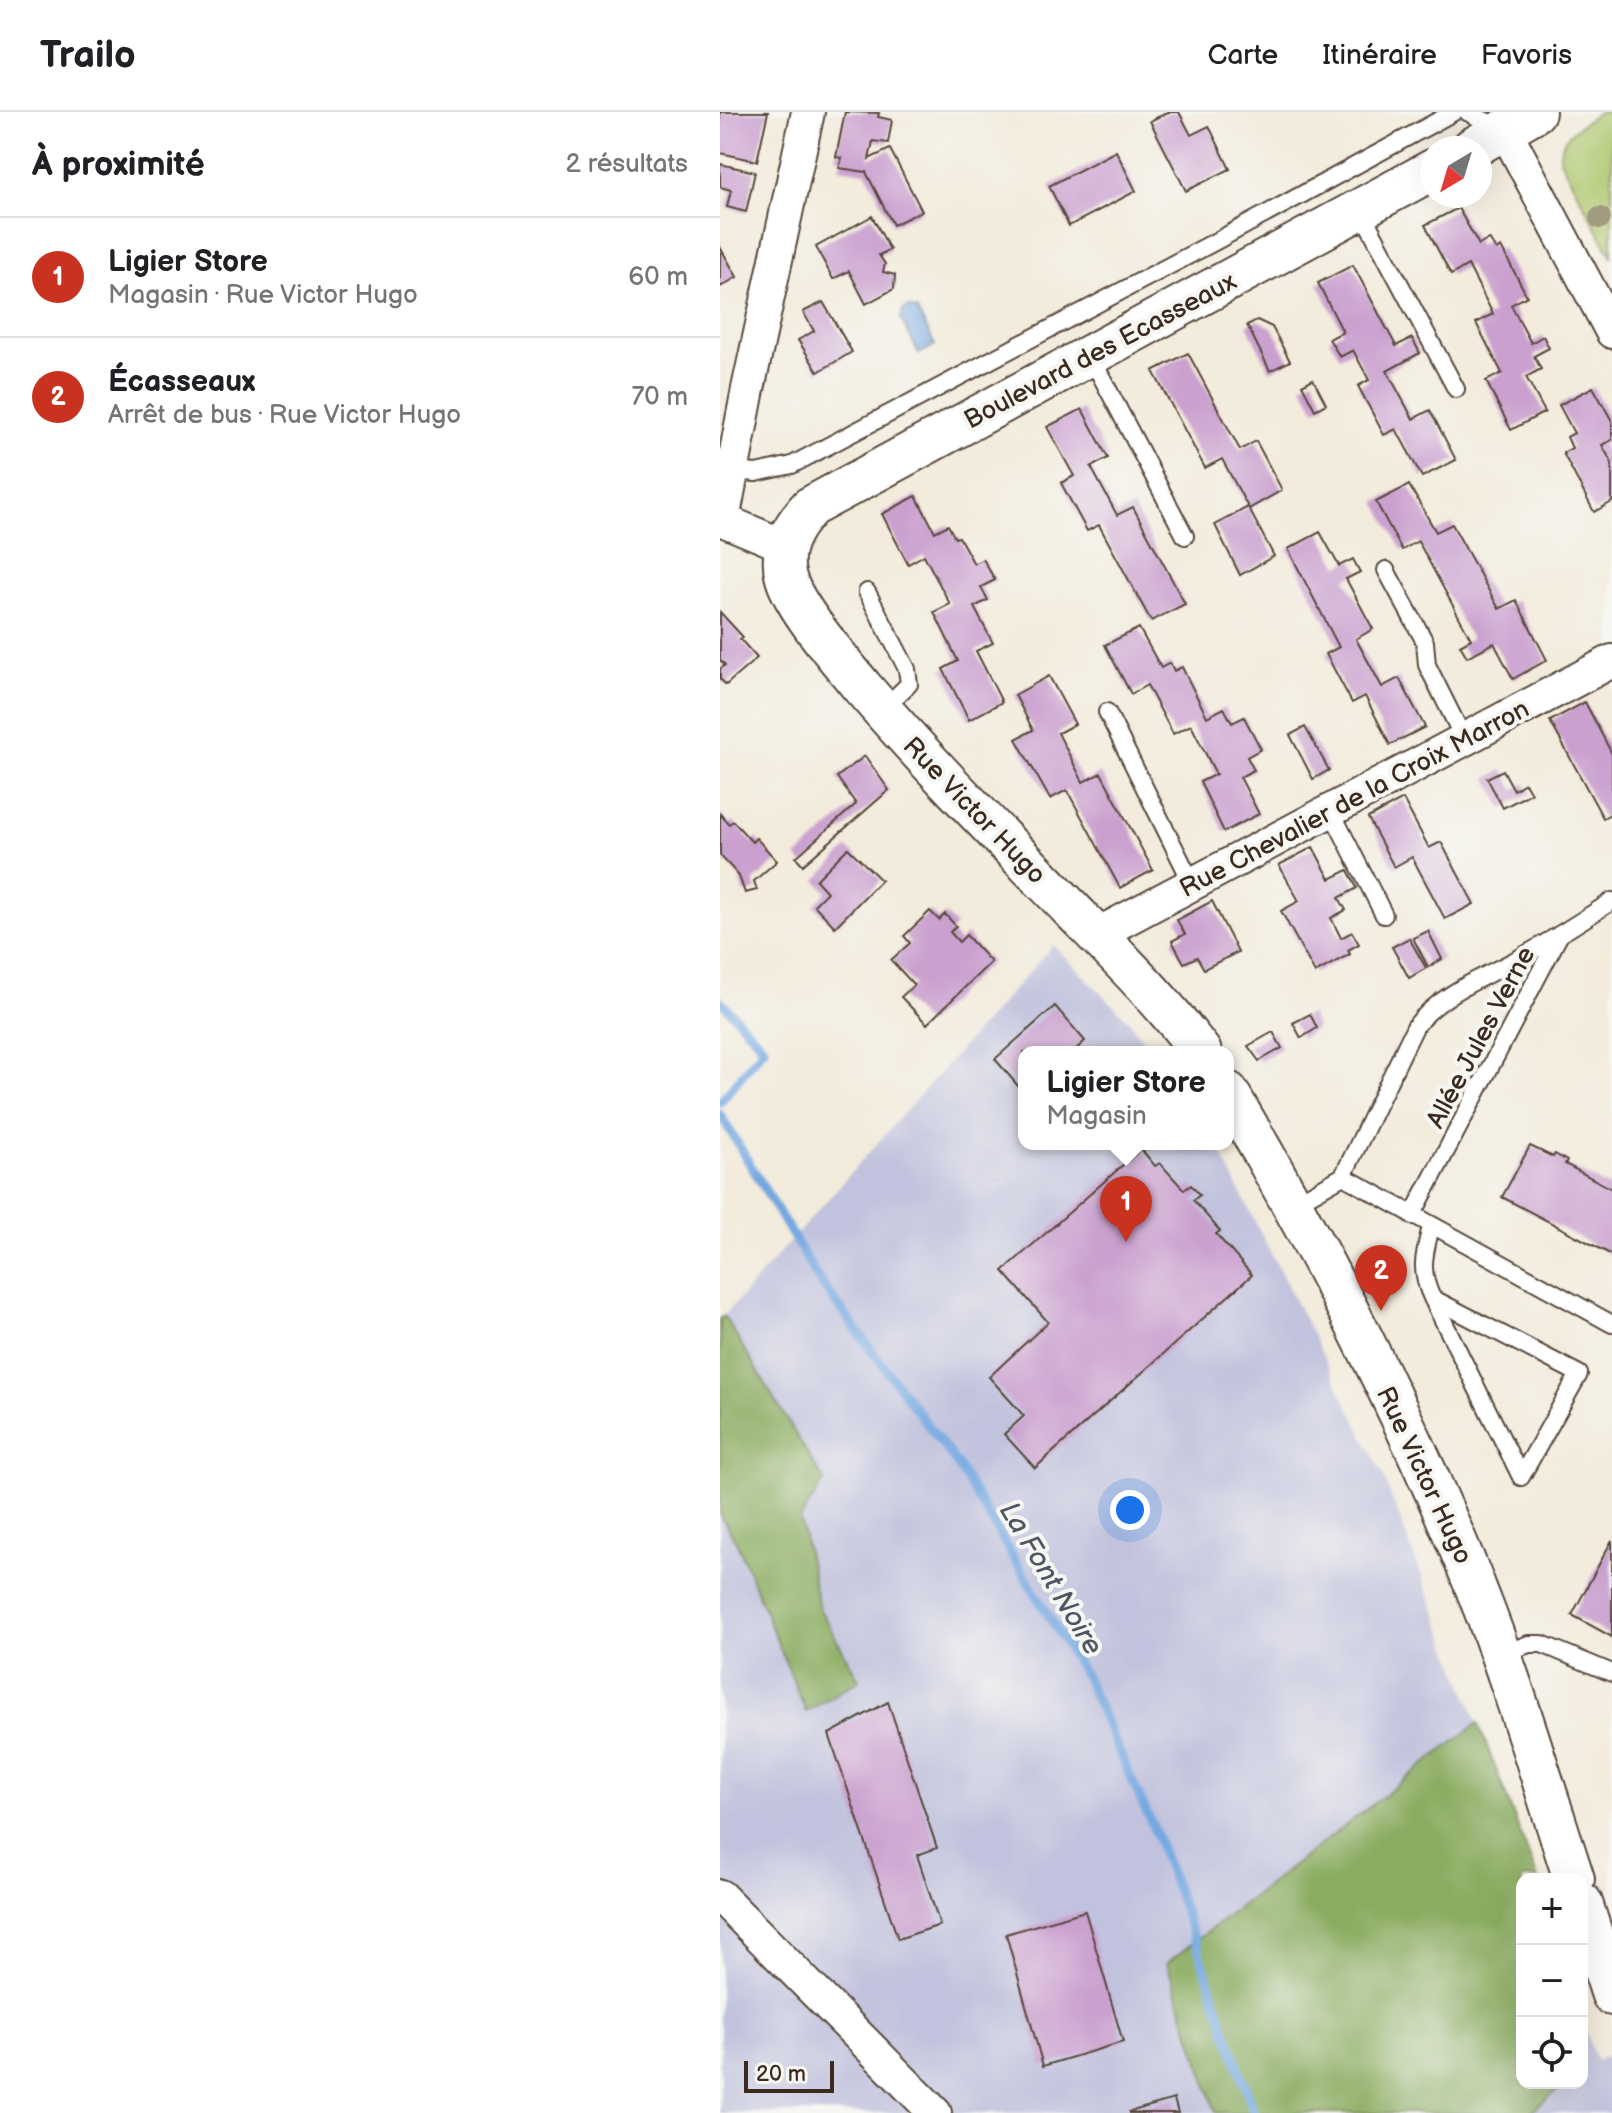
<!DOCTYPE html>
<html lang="fr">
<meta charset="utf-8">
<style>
body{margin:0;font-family:"Balsamiq Sans",sans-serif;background:#f6f6f6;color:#202124}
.controls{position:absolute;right:24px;bottom:24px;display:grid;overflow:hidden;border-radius:16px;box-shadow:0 8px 32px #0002}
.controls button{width:72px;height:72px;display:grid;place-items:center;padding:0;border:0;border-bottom:2px solid #e0e0e0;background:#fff;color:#202124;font:40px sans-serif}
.compass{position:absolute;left:700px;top:24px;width:72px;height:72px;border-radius:50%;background:#fff;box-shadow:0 8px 32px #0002;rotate:218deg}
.scale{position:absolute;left:24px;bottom:20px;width:90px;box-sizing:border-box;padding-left:8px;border:4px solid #3b2a1e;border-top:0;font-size:22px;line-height:28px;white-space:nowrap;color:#3b2a1e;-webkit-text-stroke:6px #f6f6f2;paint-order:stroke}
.you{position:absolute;left:410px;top:1398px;width:28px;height:28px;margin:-20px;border:6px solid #fff;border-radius:50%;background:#1a73e8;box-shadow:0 0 0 12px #1a73e833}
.badge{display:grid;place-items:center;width:52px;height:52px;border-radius:50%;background:#c8321e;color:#fff;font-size:26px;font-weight:700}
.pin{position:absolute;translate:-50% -66px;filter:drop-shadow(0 2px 4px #0008)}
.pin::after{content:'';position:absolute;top:42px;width:28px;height:24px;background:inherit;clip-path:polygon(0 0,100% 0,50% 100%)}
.popup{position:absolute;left:298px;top:934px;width:216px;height:104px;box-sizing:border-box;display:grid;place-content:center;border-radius:16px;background:#fff;filter:drop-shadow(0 2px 6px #0005);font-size:26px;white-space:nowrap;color:#757577}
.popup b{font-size:30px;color:#202124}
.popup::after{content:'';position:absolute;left:50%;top:100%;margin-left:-16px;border:16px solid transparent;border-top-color:#fff}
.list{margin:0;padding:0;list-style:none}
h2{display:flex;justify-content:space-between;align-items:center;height:104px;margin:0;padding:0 32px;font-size:34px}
h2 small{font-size:26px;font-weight:400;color:#757577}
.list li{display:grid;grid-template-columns:52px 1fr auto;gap:24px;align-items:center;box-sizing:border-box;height:120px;padding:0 32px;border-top:2px solid #e0e0e0}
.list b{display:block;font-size:30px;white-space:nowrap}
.list p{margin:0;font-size:26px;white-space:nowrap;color:#757577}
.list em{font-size:26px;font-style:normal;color:#757577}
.icon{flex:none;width:44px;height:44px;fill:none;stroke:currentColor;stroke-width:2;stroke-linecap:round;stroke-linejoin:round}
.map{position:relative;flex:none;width:892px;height:2001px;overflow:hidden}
header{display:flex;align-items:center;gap:48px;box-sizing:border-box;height:112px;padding:0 40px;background:#fff;border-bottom:2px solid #e0e0e0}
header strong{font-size:38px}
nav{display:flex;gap:44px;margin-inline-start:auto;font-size:28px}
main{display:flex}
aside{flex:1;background:#fff}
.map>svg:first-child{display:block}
.industrial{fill:#c1c2dd}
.green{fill:#aec76d;stroke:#747846;stroke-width:2}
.forest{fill:#8aac60;stroke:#626b3f;stroke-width:2}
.water{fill:#75a8e1;stroke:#586980;stroke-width:2}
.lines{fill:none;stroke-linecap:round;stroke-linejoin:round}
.stream{stroke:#75a8e1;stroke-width:9}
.building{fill:#caa0cf}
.service-casing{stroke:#57473a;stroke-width:20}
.minor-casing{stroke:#57473a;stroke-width:36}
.tertiary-casing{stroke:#57473a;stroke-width:44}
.service{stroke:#fff;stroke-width:16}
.minor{stroke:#fff;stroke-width:32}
.tertiary{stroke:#fff;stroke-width:40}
.tree{fill:#a19b80}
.labels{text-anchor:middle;stroke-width:8;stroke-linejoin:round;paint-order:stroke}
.street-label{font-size:26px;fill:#3b2a1e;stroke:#f6f6f2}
.water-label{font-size:28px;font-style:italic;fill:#4f5662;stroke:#f6f6f2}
</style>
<header>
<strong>Trailo</strong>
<nav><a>Carte</a><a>Itinéraire</a><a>Favoris</a></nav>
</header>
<main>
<aside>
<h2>À proximité<small>2 résultats</small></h2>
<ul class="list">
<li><span class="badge">1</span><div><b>Ligier Store</b><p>Magasin · Rue Victor Hugo</p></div><em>60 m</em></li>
<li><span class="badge">2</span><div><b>Écasseaux</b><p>Arrêt de bus · Rue Victor Hugo</p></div><em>70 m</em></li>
</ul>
</aside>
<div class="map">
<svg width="892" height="2001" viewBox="0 0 892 2001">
<rect width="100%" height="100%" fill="#f6f6f2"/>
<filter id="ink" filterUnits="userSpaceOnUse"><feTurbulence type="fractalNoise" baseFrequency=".0125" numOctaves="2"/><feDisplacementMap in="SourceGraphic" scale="16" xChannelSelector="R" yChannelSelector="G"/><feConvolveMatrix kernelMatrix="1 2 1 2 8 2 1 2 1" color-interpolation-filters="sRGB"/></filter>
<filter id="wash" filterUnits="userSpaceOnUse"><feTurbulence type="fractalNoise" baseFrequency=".006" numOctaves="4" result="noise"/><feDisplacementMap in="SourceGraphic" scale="32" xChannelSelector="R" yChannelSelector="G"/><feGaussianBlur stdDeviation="1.8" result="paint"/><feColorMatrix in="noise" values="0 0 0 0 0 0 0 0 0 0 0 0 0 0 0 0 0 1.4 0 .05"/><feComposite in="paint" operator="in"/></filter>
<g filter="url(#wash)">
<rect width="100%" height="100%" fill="#f3ebdb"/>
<polygon class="industrial" points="333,833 409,909 433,940 304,940 304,1032 496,1032 663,1363 818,1767 802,1767 802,1971 862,1971 862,1905 876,1949 892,1942 892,2001 0,2001 0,1403 17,1431 138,1568 99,1496 80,1407 104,1369 4,1204"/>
<path class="green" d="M879,0H892V145L840,48C837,24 862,13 879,0Z"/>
<g class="forest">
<polygon points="4,1204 104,1369 80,1407 99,1496 139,1568 86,1600 17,1431 0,1403 0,1207"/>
<polygon points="758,1611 818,1767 802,1767 802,1971 847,1971 809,2001 496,2001 447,1851"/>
</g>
<polygon class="water" points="189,195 197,198 215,233 199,242 181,207 183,198"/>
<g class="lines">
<g class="stream">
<polyline points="0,888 44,936 0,990"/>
<polyline points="0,1002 99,1168 237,1352 365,1564 434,1717 480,1842 534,2001"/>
</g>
</g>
<g id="blocks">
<g class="building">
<polygon points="0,0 48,0 37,49 0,41"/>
<polygon points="125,0 159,1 158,5 172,8 168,31 153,29 149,47 170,37 202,99 173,113 146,60 119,56 122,46 116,45"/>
<polygon points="448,0 459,0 471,23 489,14 510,57 466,79 430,9"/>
<polygon points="396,39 416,79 349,114 329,74"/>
<polygon points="0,52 35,60 26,100 7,95 11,78 0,75"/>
<polygon points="738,96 759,133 769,127 776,138 781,135 807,184 791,193 811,231 823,224 829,236 814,244 821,257 806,265 825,300 791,318 766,269 782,261 756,211 773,202 748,153 731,163 705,113"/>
<polygon points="152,104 170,138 159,143 165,152 163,160 175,163 174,177 146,192 129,159 113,167 96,135"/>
<polygon points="0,135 17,165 0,175"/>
<polygon points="633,153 676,234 692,226 700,241 667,259 693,307 710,298 736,348 702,365 676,317 664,323 638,274 649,268 633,238 620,245 609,227 623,220 598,171"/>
<polygon points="103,190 132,240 98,260 78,228 94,219 83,200"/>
<polygon points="537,208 552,215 570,249 550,259 527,213"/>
<polygon points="468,241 520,338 536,329 562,378 529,397 554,444 520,463 495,413 528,395 502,347 485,356 433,259"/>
<polygon points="593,267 606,292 595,298 582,273"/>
<polygon points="873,275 892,309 892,328 882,333 892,351 892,390 874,400 843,341 852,336 847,325 854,321 839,293"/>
<polygon points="362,297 388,346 371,355 397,403 413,395 465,492 431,509 379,413 367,419 341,371 354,364 327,315"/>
<polygon points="689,373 716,420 732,412 779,497 796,488 827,548 793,567 774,531 747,545 740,533 751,527 698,429 682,438 656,390"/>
<polygon points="196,384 215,420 228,413 235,426 239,425 254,452 263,447 275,468 261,475 268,488 254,495 273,531 256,539 282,590 249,608 223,557 238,549 214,500 230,492 204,443 188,452 162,402"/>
<polygon points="600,420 619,454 633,447 640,460 626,467 653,517 636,527 662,575 679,566 705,615 670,633 645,584 632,591 606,542 619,535 568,437"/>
<polygon points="0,500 23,525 20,527 37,546 6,573 0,567 0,557 5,553 0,548"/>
<polygon points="419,516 441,556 450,551 454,559 462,555 487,605 504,596 512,611 524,605 541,637 527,645 534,658 520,665 539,702 504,720 480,670 496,662 471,613 453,622 427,573 411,582 385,533"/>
<polygon points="329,564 355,612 338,621 363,670 381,661 433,758 400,776 347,678 330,687 296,627 313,618 295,583"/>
<polygon points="865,590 892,642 892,701 883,706 830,609"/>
<polygon points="585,615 609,658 593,667 570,623"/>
<polygon points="145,644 169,678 83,753 76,745 136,692 117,665"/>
<polygon points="783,658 794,678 805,671 811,681 783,696 767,666"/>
<polygon points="683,687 709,736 721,730 754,792 725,807 692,745 674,755 648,706"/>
<polygon points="0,702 9,712 13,709 32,730 36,726 57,749 34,769 37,778 25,781 19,764 0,743"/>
<polygon points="593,735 610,767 628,758 637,776 619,786 626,798 611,806 621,826 632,820 639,832 628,838 630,842 595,861 561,799 579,789 559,753"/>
<polygon points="128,736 161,768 115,815 94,793 107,780 96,768"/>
<polygon points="492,789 518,840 484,857 477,845 464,851 452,829 465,822 457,808"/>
<polygon points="210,799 219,808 225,802 236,814 230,820 239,830 246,823 271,850 207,912 181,885 194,873 171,848 190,831 184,824"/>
<polygon points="708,819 722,847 708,855 693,826"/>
<polygon points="689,826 706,856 689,866 672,835"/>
<polygon points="335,894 365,929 353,940 304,940 304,981 275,947"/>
<polygon points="590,902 597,916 581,926 573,911"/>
<polygon points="553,920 562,936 539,949 528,934"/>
<polygon points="810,1034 833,1045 835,1042 847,1049 845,1052 892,1077 892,1143 782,1085"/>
<polygon points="421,1037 435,1054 440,1051 464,1078 471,1073 480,1083 473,1088 500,1119 496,1122 532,1163 315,1356 284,1322 304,1304 269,1265 328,1210 283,1159"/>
<polygon points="892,1428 892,1525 852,1503"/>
<polygon points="168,1590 217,1736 197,1743 220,1813 178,1827 109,1622"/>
<polygon points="365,1799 403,1930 323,1954 286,1822"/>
<polygon points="454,1987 458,2001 409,2001 409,2000"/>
</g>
</g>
</g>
<g filter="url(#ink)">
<use href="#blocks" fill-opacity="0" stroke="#57473a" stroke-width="2"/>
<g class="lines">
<defs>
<g id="service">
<polyline points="747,0 780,16"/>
<polyline points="640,97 736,277"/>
<polyline points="370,243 465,424"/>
<polyline points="14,359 36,361 72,353 500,127 734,0"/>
<polyline points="666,458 705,530 707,553 745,629"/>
<polyline points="147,480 187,557 189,572 163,597"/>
<polyline points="387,600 472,771"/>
<polyline points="611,699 664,803"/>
<path d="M623,1064L695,915C720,881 767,864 803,844C833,827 863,808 892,789"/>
<polyline points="623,1064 892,1212"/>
<polyline points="574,1092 623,1064"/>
<polyline points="692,1104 839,824"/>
<path d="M711,1115C704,1143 699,1158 712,1186L801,1365L859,1262L712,1186"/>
<polyline points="781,1542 809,1532 822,1532 892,1561"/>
</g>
<g id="minor">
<polyline points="785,18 892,220"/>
<polyline points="0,407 65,434"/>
<polyline points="3,408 28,277 88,0"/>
<polyline points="376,823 892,549"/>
<polyline points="0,1784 215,2001"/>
</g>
<g id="tertiary">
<polyline points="752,36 815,0"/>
<path d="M481,940C442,888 396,843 350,796C279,723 208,652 142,575C121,549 75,497 66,466C58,437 72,415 90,395L712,58"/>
<path d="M508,980C601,1138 686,1304 755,1474C793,1569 822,1669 854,1767"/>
<polyline points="862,1791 892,1883"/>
</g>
</defs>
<use href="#service" class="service-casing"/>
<use href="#minor" class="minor-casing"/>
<use href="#tertiary" class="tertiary-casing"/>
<use href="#service" class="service"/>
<use href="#minor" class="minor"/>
<use href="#tertiary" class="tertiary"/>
</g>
<circle class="tree" cx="880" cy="106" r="11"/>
</g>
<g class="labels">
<g class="street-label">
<text transform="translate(380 238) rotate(-28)" y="9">Boulevard des Ecasseaux</text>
<text transform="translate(634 686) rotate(-28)" y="9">Rue Chevalier de la Croix Marron</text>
<text transform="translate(255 698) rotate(46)" y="9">Rue Victor Hugo</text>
<text transform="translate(760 925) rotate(-62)" y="9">Allée Jules Verne</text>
<text transform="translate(705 1363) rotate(65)" y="9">Rue Victor Hugo</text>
</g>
<g class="water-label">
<text transform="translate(332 1466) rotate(59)" y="10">La Font Noire</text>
</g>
</g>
</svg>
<div class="controls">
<button>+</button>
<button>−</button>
<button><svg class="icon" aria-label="locate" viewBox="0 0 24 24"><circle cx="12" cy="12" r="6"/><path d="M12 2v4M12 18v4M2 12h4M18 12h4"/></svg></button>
</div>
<svg class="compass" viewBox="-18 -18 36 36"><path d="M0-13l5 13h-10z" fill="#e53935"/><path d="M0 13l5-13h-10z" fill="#757577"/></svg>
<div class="scale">20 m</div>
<div class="you"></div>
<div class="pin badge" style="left:406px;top:1130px">1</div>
<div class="popup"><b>Ligier Store</b>Magasin</div>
<div class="pin badge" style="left:661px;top:1199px">2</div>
</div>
</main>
